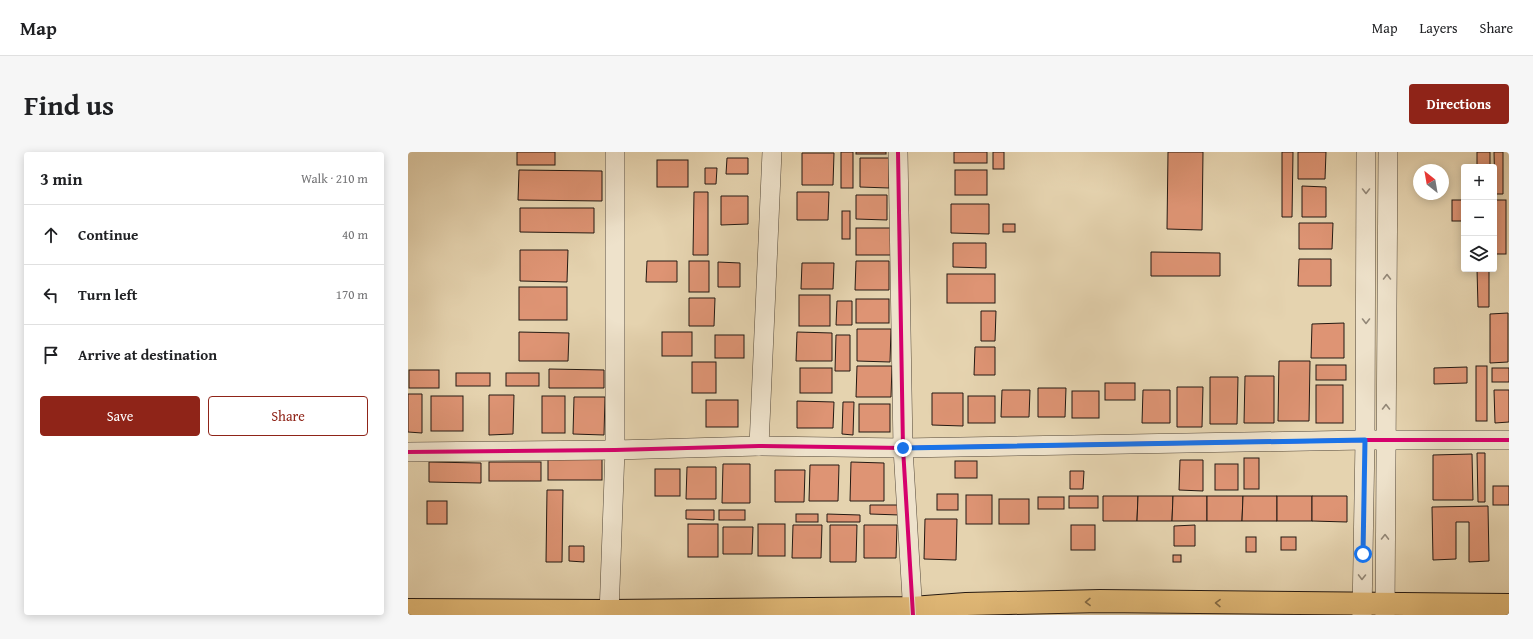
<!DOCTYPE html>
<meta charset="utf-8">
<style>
body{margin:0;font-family:"Gentium Book Plus",serif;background:#f6f6f6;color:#202124}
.controls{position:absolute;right:12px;top:12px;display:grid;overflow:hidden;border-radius:4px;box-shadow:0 2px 10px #0003}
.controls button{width:36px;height:36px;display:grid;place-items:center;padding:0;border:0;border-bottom:1px solid #e0e0e0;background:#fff;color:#202124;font:20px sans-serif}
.compass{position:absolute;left:1005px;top:12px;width:36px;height:36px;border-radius:50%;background:#fff;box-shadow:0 2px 10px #0003;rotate:329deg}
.stop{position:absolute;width:12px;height:12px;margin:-9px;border:3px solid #1a73e8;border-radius:50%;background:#fff}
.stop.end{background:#1a73e8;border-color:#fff;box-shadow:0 1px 4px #0008}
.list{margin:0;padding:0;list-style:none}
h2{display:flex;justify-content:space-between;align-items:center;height:52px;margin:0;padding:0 16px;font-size:17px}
h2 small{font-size:13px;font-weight:400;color:#757577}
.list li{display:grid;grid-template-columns:26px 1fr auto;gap:12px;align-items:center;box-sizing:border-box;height:60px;padding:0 16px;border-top:1px solid #e0e0e0}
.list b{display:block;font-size:15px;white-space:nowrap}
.list em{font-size:13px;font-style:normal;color:#757577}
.actions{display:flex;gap:8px;padding:12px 16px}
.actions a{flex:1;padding:9px 0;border:1px solid #8f2418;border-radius:4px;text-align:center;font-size:14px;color:#8f2418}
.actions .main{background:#8f2418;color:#fff}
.icon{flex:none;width:22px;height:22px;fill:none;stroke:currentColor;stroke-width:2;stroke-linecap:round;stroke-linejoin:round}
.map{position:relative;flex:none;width:1101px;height:463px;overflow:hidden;border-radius:4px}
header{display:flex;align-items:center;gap:24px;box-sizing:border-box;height:56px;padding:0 20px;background:#fff;border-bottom:1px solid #e0e0e0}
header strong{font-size:19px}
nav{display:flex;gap:22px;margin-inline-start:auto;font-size:14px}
.intro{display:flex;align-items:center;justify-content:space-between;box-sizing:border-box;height:96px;padding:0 24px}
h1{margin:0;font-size:28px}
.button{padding:10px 18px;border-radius:4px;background:#8f2418;color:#fff;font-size:14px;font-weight:700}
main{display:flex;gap:24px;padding:0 24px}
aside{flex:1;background:#fff;border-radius:4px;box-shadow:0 2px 10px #0003}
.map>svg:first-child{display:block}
.building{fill:#de9474;stroke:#241912}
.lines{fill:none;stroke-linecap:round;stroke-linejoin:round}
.minor-casing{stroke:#544839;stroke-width:20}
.major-casing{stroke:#241912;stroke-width:24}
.minor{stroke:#eee2cb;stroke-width:19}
.major{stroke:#e2ba78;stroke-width:22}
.cycleway-casing{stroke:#eee2cb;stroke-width:6}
.cycleway{stroke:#d6006c;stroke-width:4}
.oneway{stroke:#938878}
.oneway2{stroke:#836a45}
.route{stroke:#1a73e8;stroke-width:5}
</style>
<header>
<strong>Map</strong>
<nav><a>Map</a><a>Layers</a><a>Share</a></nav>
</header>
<div class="intro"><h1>Find us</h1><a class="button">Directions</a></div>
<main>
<aside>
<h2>3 min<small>Walk · 210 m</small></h2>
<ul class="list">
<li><svg class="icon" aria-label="ahead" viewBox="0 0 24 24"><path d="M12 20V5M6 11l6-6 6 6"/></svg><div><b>Continue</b></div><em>40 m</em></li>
<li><svg class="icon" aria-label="left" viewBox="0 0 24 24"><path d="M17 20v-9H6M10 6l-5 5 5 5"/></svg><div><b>Turn left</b></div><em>170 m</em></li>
<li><svg class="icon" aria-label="arrive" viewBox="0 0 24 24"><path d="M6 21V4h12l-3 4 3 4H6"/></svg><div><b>Arrive at destination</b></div></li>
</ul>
<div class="actions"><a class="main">Save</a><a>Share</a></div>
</aside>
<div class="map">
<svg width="1101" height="463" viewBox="0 0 1101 463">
<rect width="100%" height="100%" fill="#e5d3af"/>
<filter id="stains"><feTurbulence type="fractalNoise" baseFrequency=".005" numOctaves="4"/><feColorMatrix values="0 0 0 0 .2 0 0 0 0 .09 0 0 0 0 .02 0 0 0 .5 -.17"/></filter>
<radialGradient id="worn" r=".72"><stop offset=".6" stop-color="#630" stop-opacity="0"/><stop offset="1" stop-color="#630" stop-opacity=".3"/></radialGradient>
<g class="building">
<rect x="109" y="0" width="38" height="13"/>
<rect x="433" y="0" width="12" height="36"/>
<rect x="448" y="0" width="30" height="2"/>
<rect x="546" y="0" width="33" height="11"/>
<rect x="585" y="0" width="11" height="17"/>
<polygon points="760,0 795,0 794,78 759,77"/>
<polygon points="874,0 885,0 884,65 874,65"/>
<polygon points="890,0 918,0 917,27 890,27"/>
<rect x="1069" y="0" width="13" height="15"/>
<polygon points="1086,0 1095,0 1095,42 1087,42"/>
<polygon points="394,1 426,1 425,33 394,33"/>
<polygon points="319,6 340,6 340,22 318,22"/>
<polygon points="452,6 481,6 481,36 452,35"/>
<rect x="249" y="8" width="31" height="27"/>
<polygon points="297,16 309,16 308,32 297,32"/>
<polygon points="111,18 194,19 194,49 110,48"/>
<rect x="547" y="18" width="32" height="25"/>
<polygon points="894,34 918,35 918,65 894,65"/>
<polygon points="286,40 300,40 300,103 285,103"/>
<polygon points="389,40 421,40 420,68 389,68"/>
<polygon points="448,43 479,43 479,68 448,67"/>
<polygon points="313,44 340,44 340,72 313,73"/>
<rect x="1044" y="48" width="12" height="21"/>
<rect x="1086" y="48" width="12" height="54"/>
<polygon points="543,52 581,52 581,82 543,81"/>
<polygon points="112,56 186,56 186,81 112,80"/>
<rect x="434" y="59" width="8" height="28"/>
<polygon points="891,71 925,71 924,97 891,97"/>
<rect x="595" y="72" width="12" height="8"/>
<rect x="448" y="76" width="35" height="27"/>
<polygon points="545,91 578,91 578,116 545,115"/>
<polygon points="112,98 160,98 159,130 112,129"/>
<polygon points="743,100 812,101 812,124 743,124"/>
<polygon points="891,107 923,107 923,134 890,134"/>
<polygon points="239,109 269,109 269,130 238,130"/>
<rect x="281" y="109" width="20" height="31"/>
<polygon points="448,109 481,109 481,138 447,138"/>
<polygon points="310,110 332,111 332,135 310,135"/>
<polygon points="394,111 426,111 425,137 393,137"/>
<polygon points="1069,117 1081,117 1081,155 1070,155"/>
<rect x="539" y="122" width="48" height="29"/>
<rect x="111" y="135" width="48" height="33"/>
<rect x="391" y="143" width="31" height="31"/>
<polygon points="281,146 307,146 306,174 281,174"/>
<rect x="448" y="147" width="33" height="24"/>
<polygon points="429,149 444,149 444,173 428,173"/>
<polygon points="573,159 588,159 587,189 573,189"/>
<polygon points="1100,161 1100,210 1082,211 1082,162"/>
<polygon points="936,171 936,206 903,206 904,172"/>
<polygon points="449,177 483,177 482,210 449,209"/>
<polygon points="111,180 161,181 160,209 111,209"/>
<rect x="254" y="180" width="30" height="24"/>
<polygon points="389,180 424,181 424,209 388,209"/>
<rect x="307" y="183" width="29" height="23"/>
<polygon points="428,183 442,183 442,219 427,219"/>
<polygon points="567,195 587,195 587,223 566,223"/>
<polygon points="871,209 902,209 901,269 870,269"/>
<rect x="284" y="210" width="24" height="31"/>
<rect x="908" y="213" width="30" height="15"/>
<polygon points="449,214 484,214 483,245 448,245"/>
<rect x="1068" y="214" width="11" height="55"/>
<polygon points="1059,215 1059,231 1026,232 1026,216"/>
<rect x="392" y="216" width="32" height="25"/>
<rect x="1084" y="216" width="17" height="14"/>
<polygon points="141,217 196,218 196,236 141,236"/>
<rect x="1" y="218" width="30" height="18"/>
<rect x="48" y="221" width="34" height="13"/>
<rect x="98" y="221" width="33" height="13"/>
<polygon points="837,224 866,224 866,271 836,271"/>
<polygon points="802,225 830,225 829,272 802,272"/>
<rect x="697" y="231" width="30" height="17"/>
<rect x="908" y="233" width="27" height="38"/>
<polygon points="769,235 795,235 794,275 769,275"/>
<polygon points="630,236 658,236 657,265 630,265"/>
<polygon points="594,238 622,238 621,265 593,265"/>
<polygon points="735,238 762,238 762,271 734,271"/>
<polygon points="1086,238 1101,238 1101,270 1087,271"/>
<rect x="664" y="239" width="27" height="27"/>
<polygon points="524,241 555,241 555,274 524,273"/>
<polygon points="0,242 14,242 14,281 0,280"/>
<polygon points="81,243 106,243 105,282 81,283"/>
<rect x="23" y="244" width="32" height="35"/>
<rect x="134" y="244" width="23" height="37"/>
<rect x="560" y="244" width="27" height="27"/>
<polygon points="166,245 197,245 196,283 165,282"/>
<rect x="298" y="248" width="32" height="27"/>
<polygon points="389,249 426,250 425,276 389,276"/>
<polygon points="435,250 446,250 445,283 434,282"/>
<rect x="451" y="252" width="31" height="28"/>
<polygon points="1069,301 1077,301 1077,350 1070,350"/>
<polygon points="1064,302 1065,348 1025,348 1025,303"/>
<rect x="836" y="306" width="15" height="31"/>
<rect x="140" y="307" width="54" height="21"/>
<polygon points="772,308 795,308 795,339 771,338"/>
<rect x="547" y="309" width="22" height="17"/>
<polygon points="21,310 73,311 73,331 21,330"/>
<rect x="81" y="310" width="52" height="19"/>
<polygon points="443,310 476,311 476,349 442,349"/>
<polygon points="315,312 342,312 342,351 314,351"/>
<rect x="807" y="312" width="23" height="26"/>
<polygon points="402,313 431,313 430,349 401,349"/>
<polygon points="279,315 308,315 308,347 278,347"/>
<rect x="247" y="317" width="25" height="27"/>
<polygon points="367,318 397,318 396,350 367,350"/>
<polygon points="662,319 676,319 675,337 662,337"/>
<rect x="1085" y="334" width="16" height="19"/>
<polygon points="139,338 155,338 154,410 138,410"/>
<rect x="529" y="342" width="21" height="16"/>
<rect x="558" y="343" width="26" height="29"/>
<rect x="661" y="344" width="29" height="12"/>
<polygon points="695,344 730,344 729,369 695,369"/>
<polygon points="730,344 765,344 764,369 729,369"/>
<polygon points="765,344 799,344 799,369 764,369"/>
<polygon points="799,344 835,344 834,369 799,369"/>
<polygon points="835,344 869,344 869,369 834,369"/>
<rect x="869" y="344" width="35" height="25"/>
<polygon points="904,344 939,344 939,370 904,369"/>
<rect x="630" y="345" width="26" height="12"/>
<rect x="591" y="347" width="30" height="25"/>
<rect x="19" y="349" width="20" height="23"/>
<polygon points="462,353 492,353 492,363 462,362"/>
<polygon points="1080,354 1081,409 1061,410 1061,370 1048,370 1048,407 1025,408 1024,355"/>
<polygon points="278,358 306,358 306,368 278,367"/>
<rect x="311" y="358" width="26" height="10"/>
<rect x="388" y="362" width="22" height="8"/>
<polygon points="419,362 452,363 452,370 419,370"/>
<polygon points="517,367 549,367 548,408 516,407"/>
<rect x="280" y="372" width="30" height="33"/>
<rect x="350" y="372" width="27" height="32"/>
<polygon points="385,373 414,373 413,406 384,406"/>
<polygon points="422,373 449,373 448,410 422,410"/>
<polygon points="456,373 489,373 488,406 456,406"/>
<rect x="663" y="373" width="24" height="25"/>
<polygon points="787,373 787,394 766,394 766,374"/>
<polygon points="315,375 345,375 344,402 315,402"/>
<rect x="838" y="385" width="10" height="15"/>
<rect x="873" y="385" width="15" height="13"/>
<polygon points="161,394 176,394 176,410 161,409"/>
<rect x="765" y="403" width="8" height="7"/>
</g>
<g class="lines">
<defs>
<g id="minor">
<polyline points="490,0 495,296 505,463"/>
<polyline points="351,294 364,0"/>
<polyline points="0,300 207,298 351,294 495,296 957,288 1101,288"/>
<polyline points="201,463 207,298 207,0"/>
<polyline points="954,463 957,288 958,0"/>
<polyline points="977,463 980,0"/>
</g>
<polyline id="major" points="0,458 201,459 504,456 558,452 692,449 1101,453"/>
</defs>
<use href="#minor" class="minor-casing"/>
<use href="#major" class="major-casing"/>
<use href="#minor" class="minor"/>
<use href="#major" class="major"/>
<defs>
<g id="cycleway">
<polyline points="490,0 495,296 505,463"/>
<polyline points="0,300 207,298 351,294 495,296 957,288 1101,288"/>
</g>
</defs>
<use href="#cycleway" class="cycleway-casing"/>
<use href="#cycleway" class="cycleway"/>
</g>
<defs><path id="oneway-chevron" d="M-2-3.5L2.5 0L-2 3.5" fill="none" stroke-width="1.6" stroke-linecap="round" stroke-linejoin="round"/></defs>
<g class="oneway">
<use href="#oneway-chevron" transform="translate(958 39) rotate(90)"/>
<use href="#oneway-chevron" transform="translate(979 125) rotate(-90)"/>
<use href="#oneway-chevron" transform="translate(958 169) rotate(90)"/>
<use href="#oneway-chevron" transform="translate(978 255) rotate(-90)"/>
<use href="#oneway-chevron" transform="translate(977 385) rotate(-89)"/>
<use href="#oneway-chevron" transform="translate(954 425) rotate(91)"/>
</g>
<g class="oneway2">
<use href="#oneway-chevron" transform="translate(680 450) rotate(179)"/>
<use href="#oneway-chevron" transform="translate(810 451) rotate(-179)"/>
</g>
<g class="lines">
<polyline class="route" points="495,296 957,288 955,402"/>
</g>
<rect width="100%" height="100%" filter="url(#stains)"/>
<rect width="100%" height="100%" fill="url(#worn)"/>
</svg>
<div class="controls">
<button>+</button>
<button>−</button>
<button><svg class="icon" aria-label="layers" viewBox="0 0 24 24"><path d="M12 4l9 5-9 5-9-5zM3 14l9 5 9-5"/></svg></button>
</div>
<svg class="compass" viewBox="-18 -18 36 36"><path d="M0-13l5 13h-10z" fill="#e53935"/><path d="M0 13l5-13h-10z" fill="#757577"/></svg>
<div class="stop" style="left:955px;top:402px"></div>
<div class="stop end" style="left:495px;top:296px"></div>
</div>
</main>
